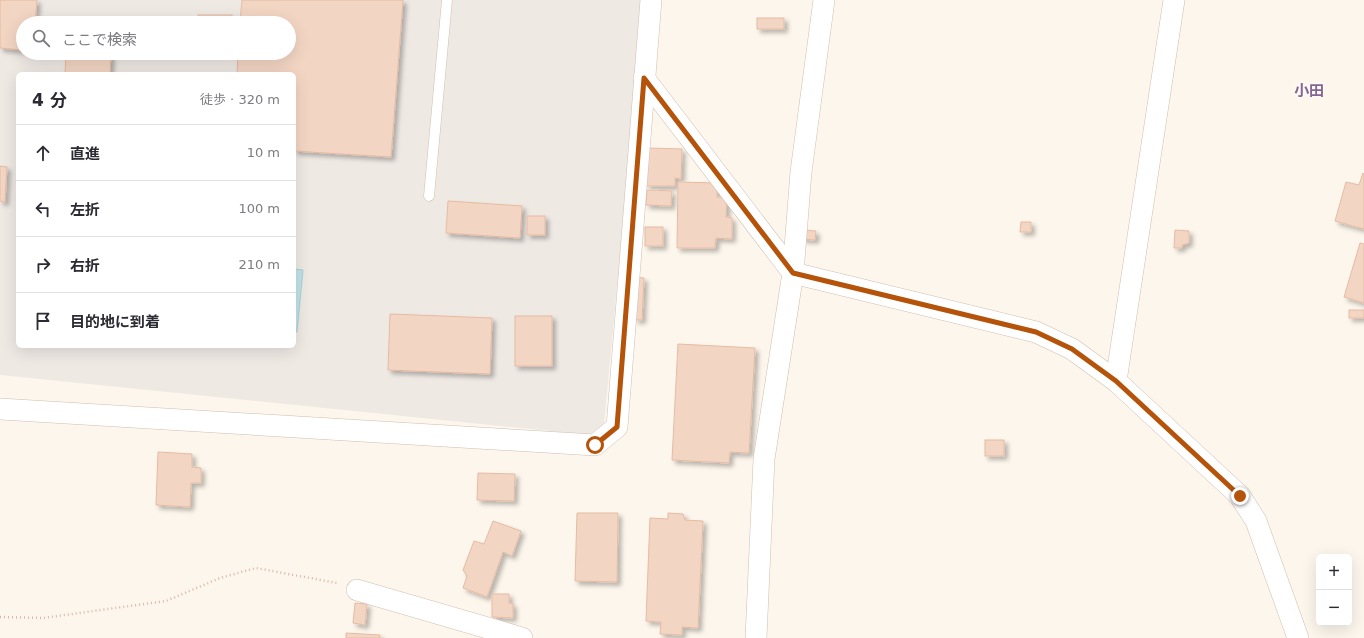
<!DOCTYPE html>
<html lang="ja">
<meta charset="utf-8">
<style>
body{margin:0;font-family:"DejaVu Sans","Noto Sans JP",sans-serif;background:#f2f2f3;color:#2b2b33}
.controls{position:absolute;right:12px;bottom:12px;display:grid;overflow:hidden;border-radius:6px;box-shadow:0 4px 16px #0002}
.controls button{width:36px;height:36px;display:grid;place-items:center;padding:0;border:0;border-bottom:1px solid #e1e1e2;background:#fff;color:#2b2b33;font:20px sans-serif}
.stop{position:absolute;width:12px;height:12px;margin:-9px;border:3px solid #b45309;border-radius:50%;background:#fff}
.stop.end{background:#b45309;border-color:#fff;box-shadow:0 1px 4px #0008}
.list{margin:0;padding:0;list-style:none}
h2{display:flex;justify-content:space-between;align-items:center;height:52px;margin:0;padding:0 16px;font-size:17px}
h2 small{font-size:13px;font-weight:400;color:#7c7c81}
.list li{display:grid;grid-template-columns:26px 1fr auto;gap:12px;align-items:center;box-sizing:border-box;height:56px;padding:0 16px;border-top:1px solid #e1e1e2}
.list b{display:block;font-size:15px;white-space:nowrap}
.list em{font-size:13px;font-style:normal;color:#7c7c81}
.icon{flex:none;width:22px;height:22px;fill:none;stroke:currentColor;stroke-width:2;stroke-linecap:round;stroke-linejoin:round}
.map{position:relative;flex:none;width:1364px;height:638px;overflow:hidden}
.search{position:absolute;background:#fff;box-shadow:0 4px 16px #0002;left:16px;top:16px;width:280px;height:44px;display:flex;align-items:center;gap:10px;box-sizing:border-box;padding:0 14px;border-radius:22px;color:#7c7c81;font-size:15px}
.panel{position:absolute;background:#fff;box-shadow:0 4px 16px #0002;left:16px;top:72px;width:280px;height:276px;border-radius:6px}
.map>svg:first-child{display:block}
.industrial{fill:#efe9e4;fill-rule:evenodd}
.water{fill:#bfe3e8;stroke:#a5d3da}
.building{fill:#f3d5c3;stroke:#e6bba3;filter:url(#shadow)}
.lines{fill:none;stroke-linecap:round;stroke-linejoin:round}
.service-casing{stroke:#d1beb0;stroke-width:11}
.minor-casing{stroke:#d1beb0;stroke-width:22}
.path{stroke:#d9b8a5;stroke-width:2.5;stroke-dasharray:1 3;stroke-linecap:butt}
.service{stroke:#fff;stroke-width:10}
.minor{stroke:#fff;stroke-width:21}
.route{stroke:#b45309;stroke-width:5}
.labels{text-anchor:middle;stroke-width:3;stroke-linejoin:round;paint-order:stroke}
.quarter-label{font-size:15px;font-weight:bold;fill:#846695;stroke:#fffaf3}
</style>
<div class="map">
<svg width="1364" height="638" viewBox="0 0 1364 638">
<defs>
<filter id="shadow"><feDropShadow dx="3.5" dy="3.5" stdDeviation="2" flood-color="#0004"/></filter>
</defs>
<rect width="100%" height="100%" fill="#fdf6ec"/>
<path class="industrial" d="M0,0H644L604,425L589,435L0,375ZM23,23H289V53H23ZM18,74H294V346H18Z"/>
<polygon class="water" points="294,269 303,270 297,332 294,332"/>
<g class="building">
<polygon points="0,0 37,0 35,23 23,23 23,50 0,48"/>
<polygon points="242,0 403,0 391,157 294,151 294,74 237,74 238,53 289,53 289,23 240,23"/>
<rect x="198" y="15" width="34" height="8"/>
<rect x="757" y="18" width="27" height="11"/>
<polygon points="66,53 111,53 110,74 65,74"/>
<polygon points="647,148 682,149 681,179 675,178 675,186 646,186"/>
<polygon points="0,166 7,167 5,202 0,201"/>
<polygon points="1363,173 1364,174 1364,229 1335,221 1346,182 1359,185"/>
<polygon points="678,182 717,183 717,197 727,198 726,217 732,218 732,239 716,238 715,248 677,248"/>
<polygon points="647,190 672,191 671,206 646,205"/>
<polygon points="448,201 522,206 520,238 446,233"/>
<rect x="527" y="216" width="18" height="19"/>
<polygon points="1021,222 1031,222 1031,232 1020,232"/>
<rect x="645" y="227" width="18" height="19"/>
<polygon points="802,230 816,231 815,240 802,239"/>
<polygon points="1175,230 1189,231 1189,243 1182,245 1182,248 1174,248"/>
<polygon points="1360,243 1364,244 1364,303 1344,297"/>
<polygon points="636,277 644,278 642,320 635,320"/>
<rect x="1349" y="310" width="15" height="8"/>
<polygon points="390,314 492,318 490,374 388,370"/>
<rect x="515" y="316" width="37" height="50"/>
<polygon points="678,344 755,348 749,453 730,452 729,463 672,460"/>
<rect x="985" y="440" width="19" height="16"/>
<polygon points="158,452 192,454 192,467 201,468 201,483 191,483 190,507 156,505"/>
<polygon points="478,473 515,474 514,501 477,500"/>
<polygon points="577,513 618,513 617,582 575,581"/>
<polygon points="668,513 683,514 685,520 703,521 698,628 682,627 682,635 660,634 661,622 646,621 650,518 668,519"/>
<polygon points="493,521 521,531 512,556 503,552 487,597 463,588 467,576 463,570 474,541 484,544"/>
<polygon points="492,594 509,594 509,603 513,604 513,618 492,617"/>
<polygon points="355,603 367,604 365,625 353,623"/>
<polygon points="346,633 380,635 380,638 346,638"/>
</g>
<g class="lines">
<defs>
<polyline id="service" points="429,196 447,0"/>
<g id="minor">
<polyline points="644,78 793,273 1036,332 1072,349 1116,381 1240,496 1256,521 1298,638"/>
<polyline points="1116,381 1174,0"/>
<polyline points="0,409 595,445 617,427 651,0"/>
<polyline points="357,590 522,638"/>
<polyline points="756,638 764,459 793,273 801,172 824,0"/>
</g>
</defs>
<use href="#service" class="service-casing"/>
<use href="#minor" class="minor-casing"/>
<polyline class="path" points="0,617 43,618 166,601 220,578 256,568 337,583"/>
<use href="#service" class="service"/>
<use href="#minor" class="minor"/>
</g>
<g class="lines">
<polyline class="route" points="595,445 617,427 644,78 793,273 1036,332 1072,349 1116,381 1240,496"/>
</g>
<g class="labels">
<g class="quarter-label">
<text x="1309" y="96">小田</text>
</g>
</g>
</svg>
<div class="controls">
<button>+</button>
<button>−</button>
</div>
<div class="stop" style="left:595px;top:445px"></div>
<div class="stop end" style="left:1240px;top:496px"></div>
<div class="search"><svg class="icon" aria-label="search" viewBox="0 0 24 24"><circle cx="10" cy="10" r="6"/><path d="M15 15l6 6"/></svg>ここで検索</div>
<section class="panel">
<h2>4 分<small>徒歩 · 320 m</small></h2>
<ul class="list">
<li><svg class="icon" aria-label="ahead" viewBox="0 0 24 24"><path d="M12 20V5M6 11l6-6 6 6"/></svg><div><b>直進</b></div><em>10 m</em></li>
<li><svg class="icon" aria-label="left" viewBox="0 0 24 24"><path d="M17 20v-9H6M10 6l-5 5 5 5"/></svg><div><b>左折</b></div><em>100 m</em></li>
<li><svg class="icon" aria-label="right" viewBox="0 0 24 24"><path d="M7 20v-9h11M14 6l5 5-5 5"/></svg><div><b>右折</b></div><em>210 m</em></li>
<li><svg class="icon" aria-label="arrive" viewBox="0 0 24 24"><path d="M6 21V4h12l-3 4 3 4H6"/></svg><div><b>目的地に到着</b></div></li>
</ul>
</section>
</div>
